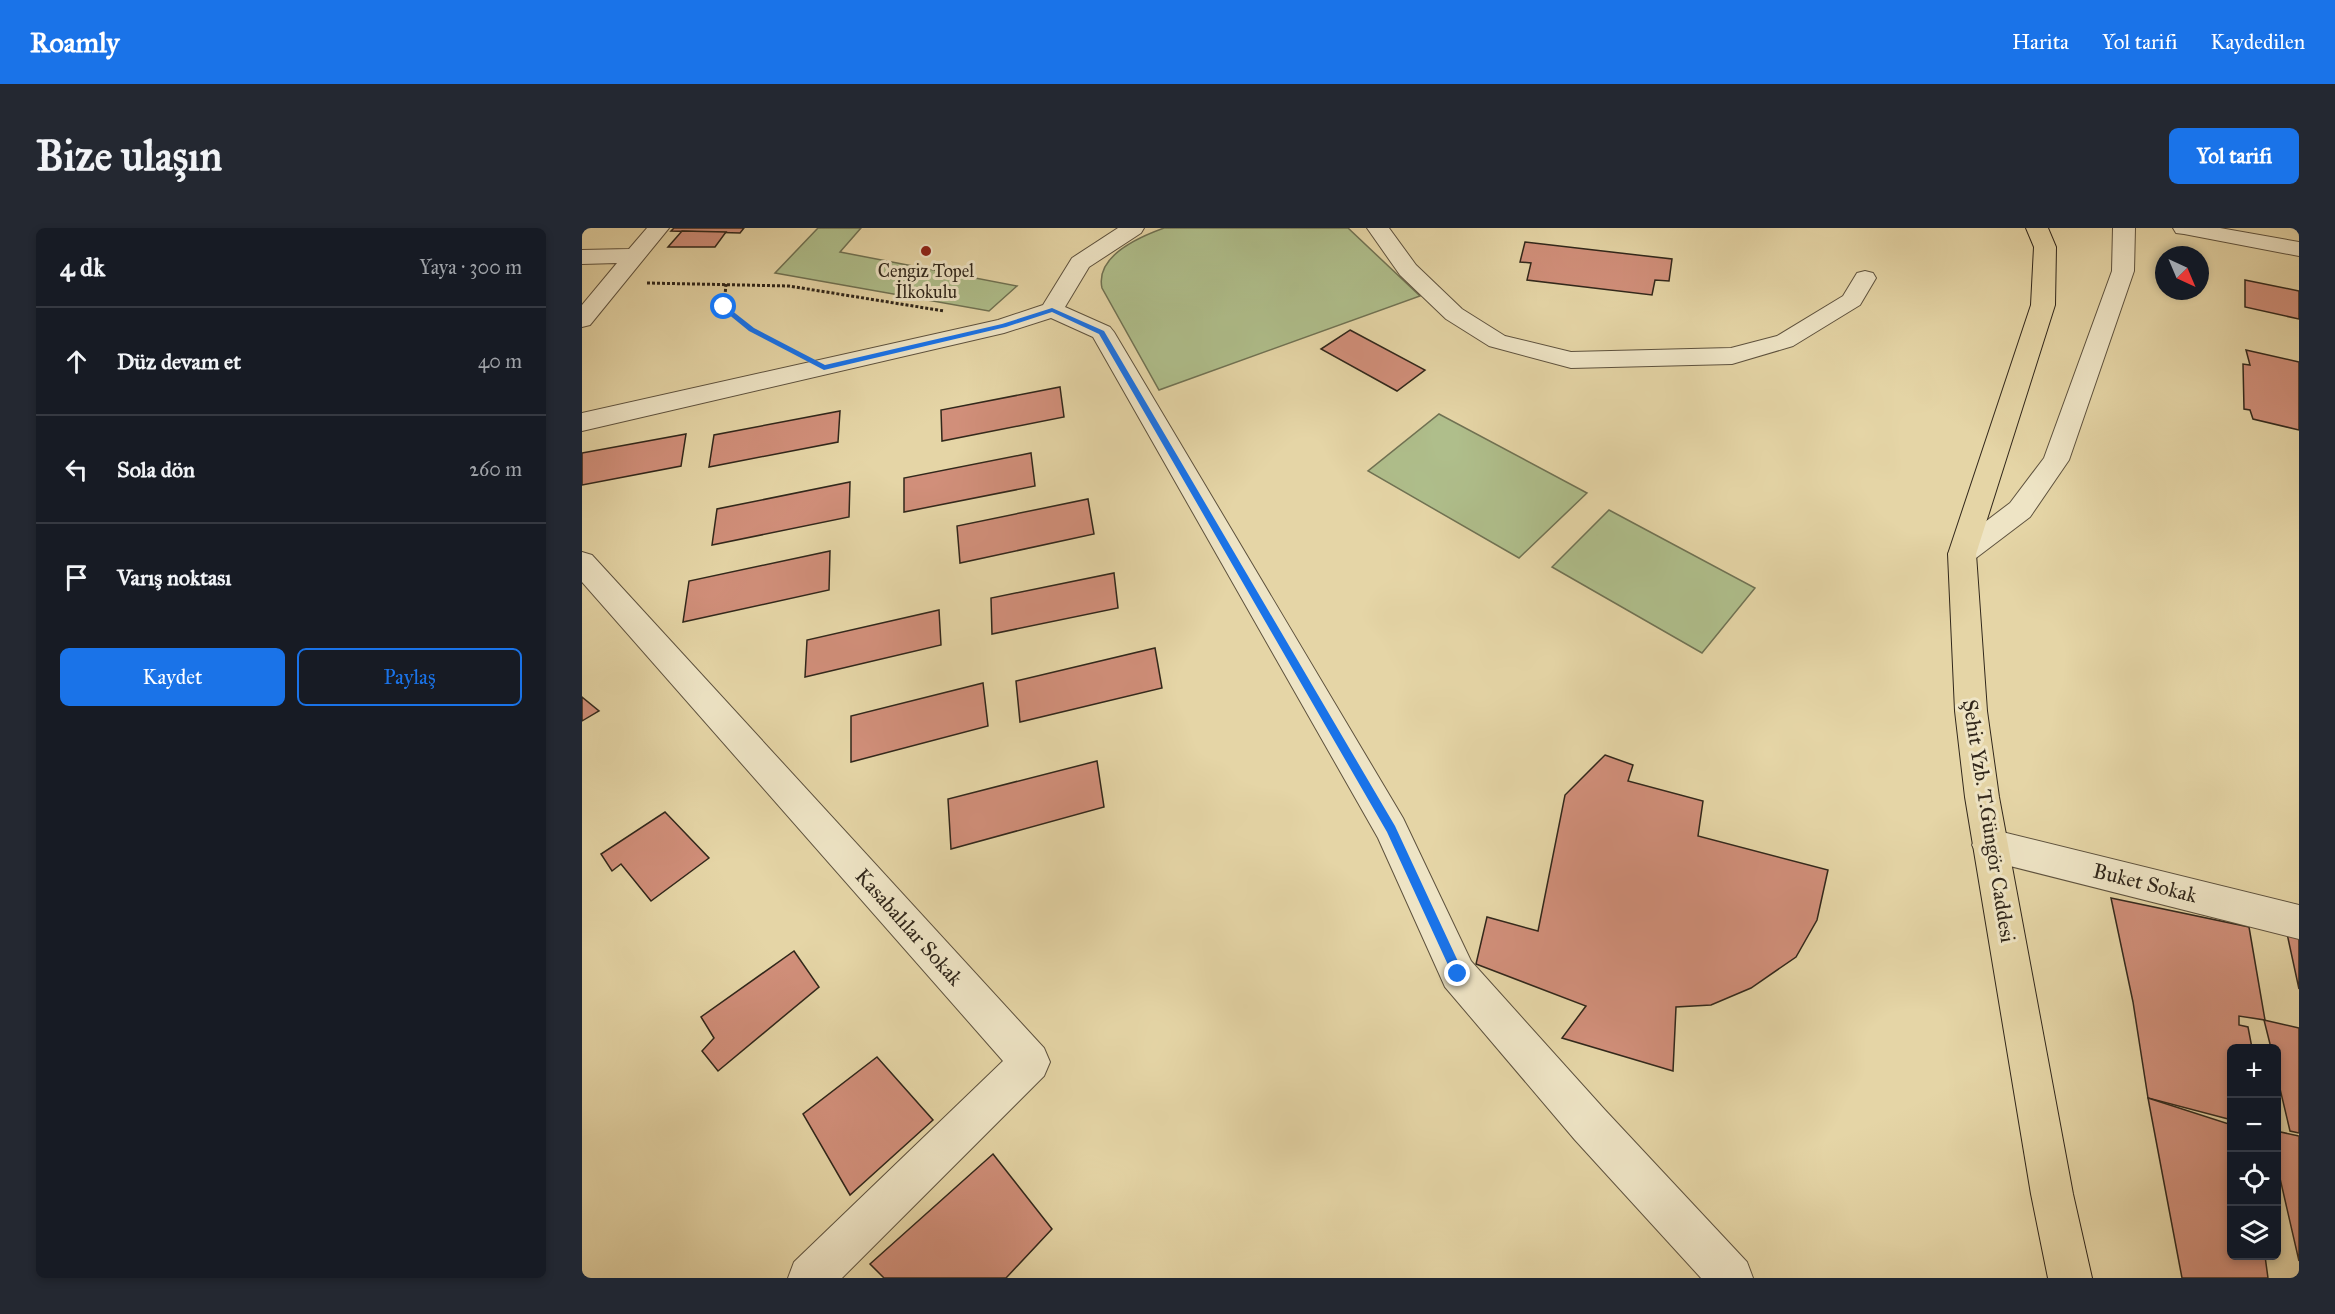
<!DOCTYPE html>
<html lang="tr">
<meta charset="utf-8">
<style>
body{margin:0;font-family:"IM FELL Great Primer",serif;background:#242831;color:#f1f3f6}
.controls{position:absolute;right:18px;bottom:18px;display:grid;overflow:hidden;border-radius:9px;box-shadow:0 3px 9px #0003}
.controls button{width:54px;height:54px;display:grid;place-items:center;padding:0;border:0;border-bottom:2px solid #363941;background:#171b24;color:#f1f3f6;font:30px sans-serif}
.compass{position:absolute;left:1573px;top:18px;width:54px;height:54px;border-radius:50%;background:#171b24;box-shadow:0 3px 9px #0003;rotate:136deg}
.stop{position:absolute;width:18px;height:18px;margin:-14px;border:4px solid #1a73e8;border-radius:50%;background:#fff}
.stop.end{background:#1a73e8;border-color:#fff;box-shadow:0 2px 6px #0008}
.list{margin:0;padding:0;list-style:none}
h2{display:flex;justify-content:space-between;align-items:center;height:78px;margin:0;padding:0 24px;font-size:26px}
h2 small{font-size:20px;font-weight:400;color:#9ea1a6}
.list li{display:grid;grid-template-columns:39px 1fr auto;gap:18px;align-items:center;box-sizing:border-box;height:108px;padding:0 24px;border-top:2px solid #363941}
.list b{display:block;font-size:22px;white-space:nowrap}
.list em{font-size:20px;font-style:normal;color:#9ea1a6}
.actions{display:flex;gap:12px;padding:18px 24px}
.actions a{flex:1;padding:14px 0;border:2px solid #1a73e8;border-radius:9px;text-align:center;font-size:21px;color:#1a73e8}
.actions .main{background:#1a73e8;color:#fff}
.icon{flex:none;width:33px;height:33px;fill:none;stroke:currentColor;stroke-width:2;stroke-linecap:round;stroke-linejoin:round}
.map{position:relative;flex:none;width:1717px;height:1050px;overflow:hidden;border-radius:9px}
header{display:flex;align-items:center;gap:36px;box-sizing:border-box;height:84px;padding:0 30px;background:#1a73e8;color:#fff}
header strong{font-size:28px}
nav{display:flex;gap:33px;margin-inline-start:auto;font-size:21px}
.intro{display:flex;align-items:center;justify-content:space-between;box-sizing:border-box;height:144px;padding:0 36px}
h1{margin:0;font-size:42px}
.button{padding:15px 27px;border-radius:9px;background:#1a73e8;color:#fff;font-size:21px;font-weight:700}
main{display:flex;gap:36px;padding:0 36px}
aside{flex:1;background:#171b24;border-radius:9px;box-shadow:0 3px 9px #0003}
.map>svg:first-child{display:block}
.green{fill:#afbe8b;stroke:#707253;stroke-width:1.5}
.building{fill:#d18f7a;stroke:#31271b;stroke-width:1.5}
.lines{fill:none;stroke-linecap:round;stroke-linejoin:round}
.minor-casing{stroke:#5e523e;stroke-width:2}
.major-casing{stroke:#31271b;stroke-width:2}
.path{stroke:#31271b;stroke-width:3;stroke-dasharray:3 2;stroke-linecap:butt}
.minor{fill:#eee4c5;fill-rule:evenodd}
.major{fill:#e5d5a6;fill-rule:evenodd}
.route{fill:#1a73e8}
.poi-dot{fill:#8f2418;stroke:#eee4c5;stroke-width:2}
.labels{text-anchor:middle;stroke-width:6;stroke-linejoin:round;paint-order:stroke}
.far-poi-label{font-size:18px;fill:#31271b;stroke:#eee4c5}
.street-label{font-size:21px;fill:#31271b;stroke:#eee4c5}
</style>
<header>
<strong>Roamly</strong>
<nav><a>Harita</a><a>Yol tarifi</a><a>Kaydedilen</a></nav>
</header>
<div class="intro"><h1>Bize ulaşın</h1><a class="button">Yol tarifi</a></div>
<main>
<aside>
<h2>4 dk<small>Yaya · 300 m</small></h2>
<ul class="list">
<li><svg class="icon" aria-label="ahead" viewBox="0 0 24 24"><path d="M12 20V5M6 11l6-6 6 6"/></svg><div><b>Düz devam et</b></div><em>40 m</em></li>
<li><svg class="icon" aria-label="left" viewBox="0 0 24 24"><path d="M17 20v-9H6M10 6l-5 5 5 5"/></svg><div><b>Sola dön</b></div><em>260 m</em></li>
<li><svg class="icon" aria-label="arrive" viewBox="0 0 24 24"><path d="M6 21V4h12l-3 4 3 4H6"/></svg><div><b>Varış noktası</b></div></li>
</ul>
<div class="actions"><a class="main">Kaydet</a><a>Paylaş</a></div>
</aside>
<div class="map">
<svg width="1717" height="1050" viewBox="0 0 1717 1050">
<rect width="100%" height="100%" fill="#e5d5a6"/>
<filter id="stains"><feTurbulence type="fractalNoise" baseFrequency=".00333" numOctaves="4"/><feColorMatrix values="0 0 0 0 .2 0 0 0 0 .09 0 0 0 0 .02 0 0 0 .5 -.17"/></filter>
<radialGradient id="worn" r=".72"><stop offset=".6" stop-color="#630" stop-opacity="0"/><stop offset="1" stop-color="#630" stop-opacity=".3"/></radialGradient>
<g class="green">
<polygon points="236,0 279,0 258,24 435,58 407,83 193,45"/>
<path d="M582,0H766L838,68L577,162L520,60C513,28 557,9 582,0Z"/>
<polygon points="857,186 1005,265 937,330 786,243"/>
<polygon points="1027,282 1173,360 1120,425 970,339"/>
</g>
<g class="building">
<polygon points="92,0 162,0 158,5 89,3"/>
<polygon points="100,3 144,4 133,19 86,19"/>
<polygon points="943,14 1090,31 1087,53 1073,52 1070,67 945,52 949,35 938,34"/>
<polygon points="1663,52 1717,63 1717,91 1663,79"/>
<polygon points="768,102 843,142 815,163 739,121"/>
<polygon points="1664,122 1717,134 1717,202 1671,191 1668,182 1662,181 1661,136 1668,137"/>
<polygon points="478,159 482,189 360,213 359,182"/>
<polygon points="258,183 256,214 127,239 132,207"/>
<polygon points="104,206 99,238 0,257 0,225"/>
<polygon points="449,225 453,258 322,284 322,250"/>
<polygon points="268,254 267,289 130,317 135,281"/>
<polygon points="506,271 512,306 378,335 375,298"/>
<polygon points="248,323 247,362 101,394 107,353"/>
<polygon points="532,345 536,380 410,406 409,370"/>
<polygon points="357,382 359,417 223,449 225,412"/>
<polygon points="573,420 580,460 438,494 434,453"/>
<polygon points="401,455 406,498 269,534 269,488"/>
<polygon points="0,469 17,483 0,493"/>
<polygon points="1023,527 1051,537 1046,553 1121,573 1116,608 1246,642 1235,692 1214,729 1169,760 1129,777 1094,779 1091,843 980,810 1004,778 894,736 905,689 956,703 983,567"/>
<polygon points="515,533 522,579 369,621 366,571"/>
<polygon points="83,584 127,630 69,673 39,636 30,643 19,626"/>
<polygon points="1529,670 1667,699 1683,792 1657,788 1657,797 1666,799 1670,820 1650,820 1650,892 1566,870 1551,774"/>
<polygon points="1704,701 1717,703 1717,761"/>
<polygon points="212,723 237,759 136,843 120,823 132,810 119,789"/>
<polygon points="1682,792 1717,800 1717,905 1708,903 1694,844 1694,820 1689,820"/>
<polygon points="295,829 351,892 268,967 221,886"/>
<polygon points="1566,870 1650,897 1650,1028 1683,1028 1686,1050 1600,1050"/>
<polygon points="1694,903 1717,908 1717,1033 1694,933"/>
<polygon points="411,926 470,1001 424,1050 302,1050 288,1036"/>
</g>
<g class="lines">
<defs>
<g id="minor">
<polygon points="65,0 87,0 8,97 0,99 0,77 35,35 0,36 0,22 47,21"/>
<polygon points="536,0 562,0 559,5 507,39 483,79 528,99 532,104 821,590 889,733 1023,882 1165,1034 1171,1050 1119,1050 993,912 863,759 796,610 511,109 469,90 422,105 0,203 0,185 416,92 461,77 490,30"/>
<polygon points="785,0 807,0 834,37 880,81 923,108 989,124 1149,120 1195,108 1261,68 1275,45 1283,43 1291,45 1294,50 1278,77 1211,118 1150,136 989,140 907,118 864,91 818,47"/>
<polygon points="1531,0 1553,0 1552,43 1487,232 1448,289 1390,333 1380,337 1370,333 1366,326 1370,319 1428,275 1462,230 1530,43"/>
<polygon points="1591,0 1638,0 1717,14 1717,28 1602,6 1594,5"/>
<polygon points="0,324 10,327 462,820 468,834 462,848 260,1050 206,1050 212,1034 421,833 0,354"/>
<polygon points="1408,601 1717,677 1717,711 1408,633 1396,628 1390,617 1396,606"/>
</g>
<polygon id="major" points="1444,0 1466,0 1474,19 1473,77 1394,326 1405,483 1417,569 1491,966 1510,1050 1466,1050 1449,966 1383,569 1373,483 1366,326 1449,77 1452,19"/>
</defs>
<use href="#minor" class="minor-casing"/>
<use href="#major" class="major-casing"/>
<g class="path">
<polyline points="65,55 207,58 362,83"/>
<polyline points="144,56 142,79 169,101 205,120"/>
</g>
<use href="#minor" class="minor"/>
<use href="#major" class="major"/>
</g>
<polygon class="route" points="140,78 144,78 172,100 243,137 420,96 470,80 522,103 813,598 880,742 880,750 872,750 805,604 517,106 470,84 424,99 242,142 167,103 140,81"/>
<circle class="poi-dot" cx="344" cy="23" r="6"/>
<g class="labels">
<g class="far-poi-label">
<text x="344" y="49">Cengiz Topel<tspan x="344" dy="21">İlkokulu</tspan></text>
</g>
<g class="street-label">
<text transform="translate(1407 593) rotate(81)" y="7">Şehit Yzb. T.Güngör Caddesi</text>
<text transform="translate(1563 655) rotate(14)" y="7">Buket Sokak</text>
<text transform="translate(327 699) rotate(48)" y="7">Kasabalılar Sokak</text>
</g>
</g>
<rect width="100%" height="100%" filter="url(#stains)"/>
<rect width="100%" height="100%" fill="url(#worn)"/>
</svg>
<div class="controls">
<button>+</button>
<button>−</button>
<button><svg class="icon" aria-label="locate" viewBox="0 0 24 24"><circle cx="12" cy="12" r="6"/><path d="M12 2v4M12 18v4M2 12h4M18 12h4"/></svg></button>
<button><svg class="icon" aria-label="layers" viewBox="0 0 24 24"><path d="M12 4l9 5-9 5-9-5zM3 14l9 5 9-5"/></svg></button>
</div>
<svg class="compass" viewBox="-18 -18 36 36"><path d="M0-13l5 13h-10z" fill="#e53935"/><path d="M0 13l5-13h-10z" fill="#9ea1a6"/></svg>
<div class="stop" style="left:142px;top:79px"></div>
<div class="stop end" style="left:876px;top:746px"></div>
</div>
</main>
